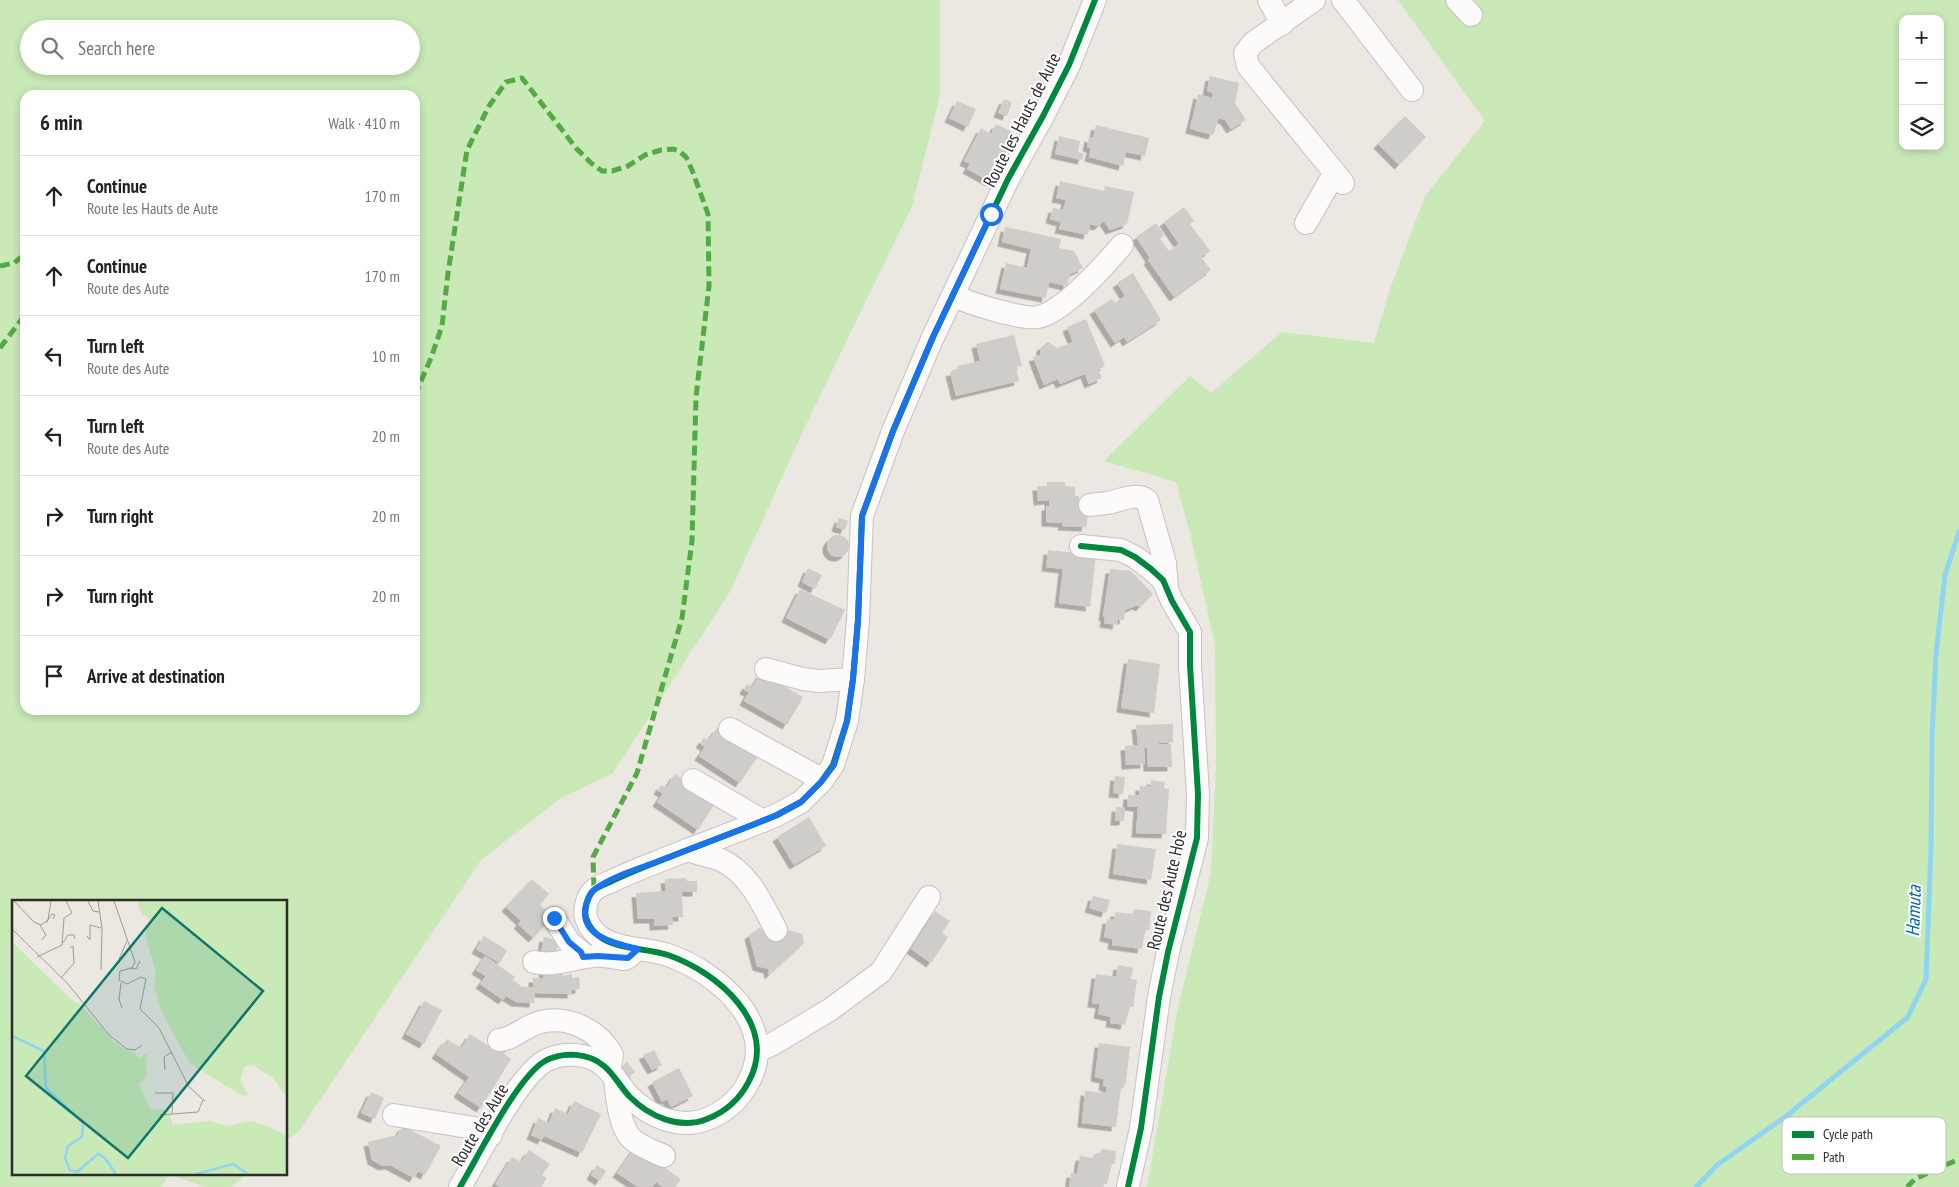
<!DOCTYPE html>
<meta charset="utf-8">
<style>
body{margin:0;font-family:"PT Sans Narrow",sans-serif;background:#f2f2f2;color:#222}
.controls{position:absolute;right:15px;top:15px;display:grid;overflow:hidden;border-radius:10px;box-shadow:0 2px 8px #0003}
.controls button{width:45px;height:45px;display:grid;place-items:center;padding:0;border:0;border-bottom:1px solid #e0e0e0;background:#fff;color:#222;font:25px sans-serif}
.stop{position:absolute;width:15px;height:15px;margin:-11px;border:4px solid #1a73e8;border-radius:50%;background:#fff}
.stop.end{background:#1a73e8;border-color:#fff;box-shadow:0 1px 5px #0008}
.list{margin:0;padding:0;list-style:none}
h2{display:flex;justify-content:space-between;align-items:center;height:65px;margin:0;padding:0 20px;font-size:21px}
h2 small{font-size:16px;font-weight:400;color:#767676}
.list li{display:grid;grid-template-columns:32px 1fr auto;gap:15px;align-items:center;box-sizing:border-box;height:80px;padding:0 20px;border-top:1px solid #e0e0e0}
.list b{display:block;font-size:19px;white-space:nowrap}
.list p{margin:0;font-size:16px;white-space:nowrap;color:#767676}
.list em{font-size:16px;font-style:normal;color:#767676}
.icon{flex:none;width:28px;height:28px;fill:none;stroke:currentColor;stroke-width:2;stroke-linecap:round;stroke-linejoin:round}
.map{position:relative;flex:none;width:1959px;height:1187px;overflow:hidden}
.search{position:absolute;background:#fff;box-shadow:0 2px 8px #0003;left:20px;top:20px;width:400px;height:55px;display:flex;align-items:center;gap:12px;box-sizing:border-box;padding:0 18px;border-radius:28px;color:#767676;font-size:19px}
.panel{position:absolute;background:#fff;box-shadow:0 2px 8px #0003;left:20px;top:90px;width:400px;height:625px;border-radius:15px}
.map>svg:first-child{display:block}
.green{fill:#c9e9b7;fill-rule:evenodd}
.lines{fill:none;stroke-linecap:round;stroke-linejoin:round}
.stream{stroke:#8fd5f2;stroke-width:5}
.building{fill:#cfcdc8;filter:url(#shadow)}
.minor-casing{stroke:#c4c3c3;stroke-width:24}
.minor{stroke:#fcfbfa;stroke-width:22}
.quiet{stroke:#54ab44;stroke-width:5;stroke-dasharray:10 5;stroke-linecap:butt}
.cycleway-casing{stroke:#fff;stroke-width:9}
.cycleway{stroke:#00873e;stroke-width:6}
.route{stroke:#1a73e8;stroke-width:6}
.labels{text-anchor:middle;stroke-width:4;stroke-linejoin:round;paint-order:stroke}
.street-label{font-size:18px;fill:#2c2c2c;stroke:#fff}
.water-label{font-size:19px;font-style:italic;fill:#0069ac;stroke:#fff}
.inset-river{fill:none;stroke:#8fd5f2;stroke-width:2.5}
.inset-road{fill:none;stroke:#9f9c99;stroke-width:1}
.view{fill:#0f766e;fill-opacity:0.15;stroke:#0f766e;stroke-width:2.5}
.inset-edge{fill:none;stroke:#2c2c2c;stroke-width:2.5}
.key{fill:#fff;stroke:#c0c0c0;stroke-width:1}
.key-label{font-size:14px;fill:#2c2c2c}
</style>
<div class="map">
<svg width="1959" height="1187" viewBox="0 0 1959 1187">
<defs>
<filter id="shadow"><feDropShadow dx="-4.5" dy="4.5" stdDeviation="0" flood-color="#0004"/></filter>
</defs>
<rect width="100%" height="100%" fill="#ebe7e1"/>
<g class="green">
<path d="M0,0H940V95L912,206L803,431L731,590L613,773L561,798L481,860L299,1131L286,1141V901H14V1173H248L231,1187H206L169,1175L161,1187H0ZM29,29H411V66H29ZM25,95H415V710H25Z"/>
<path d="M1398,0H1959V1187H1147L1177,1012L1211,873L1216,765L1215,645L1191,537L1176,482L1104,461L1190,376L1211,393L1282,332L1374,343L1390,289L1425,196L1485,121ZM1903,19H1940V146H1903Z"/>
</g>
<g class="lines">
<polyline class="stream" points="1696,1187 1717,1165 1785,1117 1908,1017 1926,979 1931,848 1932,737 1936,654 1945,575 1959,532"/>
</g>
<g class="building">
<polygon points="1210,76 1239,83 1235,103 1246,120 1231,129 1225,120 1219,118 1213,135 1190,129 1198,94 1212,98 1213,93 1207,91"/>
<polygon points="1004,99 1012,102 1007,116 998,113"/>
<polygon points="957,101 976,109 968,127 949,118"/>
<polygon points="1405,116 1426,137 1399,165 1378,144"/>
<polygon points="996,124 1012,132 1006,142 1010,144 991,182 967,169 970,164 964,161 981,128 991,134"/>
<polygon points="1096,125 1149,138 1145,156 1126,152 1123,166 1089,157 1091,148 1087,147 1089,137 1093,138"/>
<polygon points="1059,136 1080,141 1078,152 1084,154 1082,160 1055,154"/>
<polygon points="1060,181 1104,191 1105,186 1134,192 1127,224 1110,230 1104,221 1098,226 1090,224 1088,235 1059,229 1061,222 1050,219 1053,208 1063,210 1066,200 1056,198"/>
<polygon points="1184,207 1194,221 1190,224 1210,251 1201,257 1211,270 1174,297 1148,260 1150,258 1136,237 1156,223 1164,235 1160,239 1169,251 1179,244 1164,222"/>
<polygon points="1005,227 1061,239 1059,248 1074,251 1083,268 1070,274 1067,286 1049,282 1046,298 1000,289 1006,263 1027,268 1031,249 1002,242"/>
<polygon points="1133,273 1161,320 1127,342 1124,337 1115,343 1094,310 1112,299 1115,303 1125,296 1117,283"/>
<polygon points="1086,319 1105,366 1098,369 1102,378 1089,384 1085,374 1060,384 1058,379 1044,385 1033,357 1040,355 1041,347 1048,342 1057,348 1073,342 1067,327"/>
<polygon points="1014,335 1022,366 1016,367 1019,381 956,396 950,372 958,370 957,366 980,361 976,344"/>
<polygon points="1047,482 1065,482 1065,486 1075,487 1075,496 1079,496 1079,504 1085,504 1088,514 1086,527 1062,526 1063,523 1046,522 1046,506 1049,506 1049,500 1038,501 1037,486 1047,486"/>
<polygon points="839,518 848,521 845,530 836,527"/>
<circle cx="838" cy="546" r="11"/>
<polygon points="1048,550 1096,555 1090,607 1059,603 1063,569 1046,567"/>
<polygon points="808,568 822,575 815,589 802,582"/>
<polygon points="1110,569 1131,571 1153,594 1140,607 1137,605 1125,610 1124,620 1118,619 1117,625 1104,623 1105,617 1103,616"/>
<polygon points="800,589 845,610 830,640 786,618"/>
<polygon points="1128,659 1160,664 1154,713 1121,708"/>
<polygon points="761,673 803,697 787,725 744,701 749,692 744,690 747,684 752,687"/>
<polygon points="1173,724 1173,742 1159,743 1158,744 1171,744 1172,767 1148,767 1147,748 1144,748 1145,764 1126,765 1125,746 1138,745 1136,725"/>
<polygon points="717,728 759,755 740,783 699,756 705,747 700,743 704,738 708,741"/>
<polygon points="675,774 716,802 698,830 657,802 663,793 658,790 661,785 666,788"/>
<polygon points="1115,776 1125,777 1123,794 1113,793"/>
<polygon points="1151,780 1165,782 1164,788 1169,789 1166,834 1136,833 1138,807 1127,806 1128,795 1139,795 1140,786 1151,787"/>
<polygon points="1116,807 1125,808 1124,821 1115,821"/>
<polygon points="809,817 826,846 794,865 777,837"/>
<polygon points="1117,844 1156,849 1151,880 1113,874"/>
<polygon points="686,878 687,881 697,881 697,892 682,892 683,917 672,917 673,925 654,926 654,919 638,919 636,893 666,891 665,879"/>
<polygon points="532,879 549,894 540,905 553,917 533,938 518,924 521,921 506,907"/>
<polygon points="1093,896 1110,900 1106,913 1089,908"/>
<polygon points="1134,909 1151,911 1149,930 1145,930 1142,949 1112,945 1113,939 1104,937 1107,919 1114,920 1115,912 1133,914"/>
<polygon points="935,911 950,921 942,933 948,937 931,963 911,949"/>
<polygon points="759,928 783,936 788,930 802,934 804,943 769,975 768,969 757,966 749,935"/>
<polygon points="484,936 507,950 500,963 476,949"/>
<polygon points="544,937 559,940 555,955 541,952"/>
<polygon points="485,956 515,977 513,980 522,987 533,987 533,978 544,978 543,970 562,968 563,976 572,974 572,978 579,977 580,989 572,990 572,994 535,993 534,1003 516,1002 506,996 503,1000 480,984 486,976 476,970"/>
<polygon points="1118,965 1133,968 1131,979 1137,980 1133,1007 1130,1007 1125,1025 1110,1023 1111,1017 1098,1014 1100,1004 1092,1003 1096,974 1116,977"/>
<polygon points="424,1001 442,1010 424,1044 406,1034"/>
<polygon points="470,1034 495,1050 498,1046 506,1051 504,1054 511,1059 481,1108 458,1093 469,1077 436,1054 447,1039 461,1048"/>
<polygon points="1099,1043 1130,1047 1126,1081 1123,1089 1121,1088 1116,1127 1082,1123 1085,1091 1106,1093 1107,1087 1103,1086 1104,1079 1095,1077"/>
<polygon points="654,1050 662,1065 652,1070 643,1055"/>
<polygon points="627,1062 635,1072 628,1077 620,1068"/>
<polygon points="679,1068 693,1096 671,1107 667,1099 662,1102 652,1082"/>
<polygon points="371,1092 384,1098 375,1119 361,1113"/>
<polygon points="574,1101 601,1114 582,1153 544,1136 542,1140 531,1135 538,1118 549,1123 555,1108 568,1114"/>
<polygon points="403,1126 441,1146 425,1175 418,1171 414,1178 390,1165 383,1166 372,1160 368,1142 393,1136 396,1137"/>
<polygon points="635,1147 681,1179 675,1187 663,1187 656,1182 652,1187 638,1187 617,1173"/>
<polygon points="1101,1149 1116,1151 1115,1164 1112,1164 1107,1184 1103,1184 1103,1187 1069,1187 1071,1173 1077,1174 1080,1156 1093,1158 1094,1154 1100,1155"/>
<polygon points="529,1150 550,1164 542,1175 547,1178 541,1187 500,1187 495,1184 512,1157 521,1162"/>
<polygon points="597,1165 606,1171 600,1181 591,1175"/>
</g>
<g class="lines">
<defs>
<g id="minor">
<polyline points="1269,0 1282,24"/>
<polyline points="1314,0 1253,43 1245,53 1248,66 1343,183"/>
<polyline points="1343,0 1412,90"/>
<polyline points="1457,0 1471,15"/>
<polyline points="1306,223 1334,174"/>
<path d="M953,295C967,303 1023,320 1038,317C1063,312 1105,265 1122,245"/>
<path d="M1090,505C1096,504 1102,504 1107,503C1120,501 1135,492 1147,500L1165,563L1167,589"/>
<polyline points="1081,546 1121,550 1135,557 1151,569 1163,580 1172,601 1190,632 1190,665 1198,794 1197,838 1168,952 1159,997 1141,1128 1128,1187"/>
<polyline points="766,669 803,679 819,681 853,679"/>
<polyline points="730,729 823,780"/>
<polyline points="693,780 763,821"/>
<path d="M687,850C698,854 711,856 721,860C749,873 763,905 776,930"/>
<polyline points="554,918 569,942 581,952 583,957"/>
<path d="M534,962C556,967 574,957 596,956C605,955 615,958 624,959L627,958L633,953"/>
<path d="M499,1040C514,1039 526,1025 541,1022C569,1015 599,1031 612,1055L609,1071"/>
<polyline points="757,1051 771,1045 831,1009 881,972 929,897"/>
<path d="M615,1079C617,1096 619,1127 632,1139C641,1147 653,1151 664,1156"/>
<polyline points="394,1115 474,1128 491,1135"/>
<path d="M460,1187C478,1157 517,1077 545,1061C563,1051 589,1053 604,1066C614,1074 621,1088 630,1097C650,1117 680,1130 707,1119C725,1112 740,1099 749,1081C779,1024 717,972 668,955C647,948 622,950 603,939C595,934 589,927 586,918C584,909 587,896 594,890C599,886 605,884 610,882C632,871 655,863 677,854C710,841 744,829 777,815L801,802L821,782L833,765L847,721L853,679L858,620L862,516L893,431L933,337L1008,179L1043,116L1069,65L1095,0"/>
</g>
</defs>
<use href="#minor" class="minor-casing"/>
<use href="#minor" class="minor"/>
<g class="quiet">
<polyline points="0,266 14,263 25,254"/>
<polyline points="0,348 25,315"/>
<polyline points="415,395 431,358 442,326 448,273 467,150 489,106 506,82 522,78 576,148 591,163 602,171 612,171 628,166 645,155 661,150 673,149 679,151 686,157 692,170 708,214 709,286 696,397 692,541 682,618 637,773 593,857 594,890"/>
<polyline points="1907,1187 1915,1179 1959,1159"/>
</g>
<defs>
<g id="cycleway">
<polyline points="1081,546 1121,550 1135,557 1151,569 1163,580 1172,601 1190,632 1190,665 1198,794 1197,838 1168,952 1159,997 1141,1128 1128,1187"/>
<path d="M460,1187C478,1157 517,1077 545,1061C563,1051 589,1053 604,1066C614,1074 621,1088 630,1097C650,1117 680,1130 707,1119C725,1112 740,1099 749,1081C779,1024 717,972 668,955C647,948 622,950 603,939C595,934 589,927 586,918C584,909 587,896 594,890C599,886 605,884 610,882C632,871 655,863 677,854C710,841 744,829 777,815L801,802L821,782L833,765L847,721L853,679L858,620L862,516L893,431L933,337L1008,179L1043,116L1069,65L1095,0"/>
</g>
</defs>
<use href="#cycleway" class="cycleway-casing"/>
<use href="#cycleway" class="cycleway"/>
</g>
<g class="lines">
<path class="route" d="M554,918L569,942L581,952L583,957L598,956L628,958L638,949C616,944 578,936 586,905C588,899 590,893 595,889C613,876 638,869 659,861C698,846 738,831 777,815L801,802L821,782L834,765L847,721L853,679L858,620L862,516L893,431L933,337L991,214"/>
</g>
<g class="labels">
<g class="street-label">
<text transform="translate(1022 120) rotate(-63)" y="6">Route les Hauts de Aute</text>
<text transform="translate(1167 890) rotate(-77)" y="6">Route des Aute Ho'e</text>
<text transform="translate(480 1125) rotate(-59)" y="6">Route des Aute</text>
</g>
<g class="water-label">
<text transform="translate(1913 911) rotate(-88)" y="7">Hamuta</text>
</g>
</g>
<g transform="translate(12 900)">
<rect width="275" height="275" fill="#ebe7e1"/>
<path d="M125,1H275V198L261,178L241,165L233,166L228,180L236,195L231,196L178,164L150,112L143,89L144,72L134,38V27L139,23L137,18L130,15ZM0,42L62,102L67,103L102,142L128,158L135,153L134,177L127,184L138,209L158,210L160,225L198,221L216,226L239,221L260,228L275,236V274H0Z" fill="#c9e9b7"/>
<path class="inset-river" d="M0,136L32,151L34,188L71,223L70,237L56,246L53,258L58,270L65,272L86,254L93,258L104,274M184,274L221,264L236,274"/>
<path class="inset-road" d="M2,1L22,22L29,25L36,20L39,1M76,1L81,11L87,12M86,1L90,28L89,70M102,1L123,62L120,68L108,71L107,80L115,84L129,77L134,79L128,109L147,128L177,187L193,201M34,23L40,14L43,15L41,19M28,25L34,35L30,40M0,29L56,84L97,135L115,149L123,150L130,145M75,36L78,40V25L89,28M51,43L56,35H62L63,39M25,57L50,45L52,18L60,13L54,1M107,59L115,41M117,68L124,69L128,61M49,78L62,63L61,46L58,48M109,83L107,99L110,108M153,170L152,157L160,152M143,193H161L160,214M148,215L186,212L191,200"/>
<path class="view" d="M150,8L251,91L116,258L14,176Z"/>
<rect width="275" height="275" class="inset-edge"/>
</g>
<rect x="1782" y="1117" width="164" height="57" rx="8" class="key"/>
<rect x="1792" y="1131" width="22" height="7" fill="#00873e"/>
<rect x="1792" y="1154" width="22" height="6" fill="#54ab44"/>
<g class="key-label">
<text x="1823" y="1139">Cycle path</text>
<text x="1823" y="1162">Path</text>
</g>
</svg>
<div class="controls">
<button>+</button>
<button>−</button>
<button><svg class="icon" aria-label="layers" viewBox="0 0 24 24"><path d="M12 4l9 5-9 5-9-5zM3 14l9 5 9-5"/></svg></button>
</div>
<div class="stop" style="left:991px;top:214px"></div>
<div class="stop end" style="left:554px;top:918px"></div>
<div class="search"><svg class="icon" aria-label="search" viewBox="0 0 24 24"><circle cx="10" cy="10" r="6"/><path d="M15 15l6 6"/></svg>Search here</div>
<section class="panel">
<h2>6 min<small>Walk · 410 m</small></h2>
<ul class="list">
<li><svg class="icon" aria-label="ahead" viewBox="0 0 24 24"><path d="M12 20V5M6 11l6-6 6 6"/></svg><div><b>Continue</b><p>Route les Hauts de Aute</p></div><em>170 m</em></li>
<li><svg class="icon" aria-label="ahead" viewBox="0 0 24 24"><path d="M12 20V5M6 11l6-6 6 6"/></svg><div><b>Continue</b><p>Route des Aute</p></div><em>170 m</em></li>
<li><svg class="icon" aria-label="left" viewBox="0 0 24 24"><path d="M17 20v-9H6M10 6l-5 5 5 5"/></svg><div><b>Turn left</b><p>Route des Aute</p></div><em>10 m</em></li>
<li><svg class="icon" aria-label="left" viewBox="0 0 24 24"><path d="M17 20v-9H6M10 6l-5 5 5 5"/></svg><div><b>Turn left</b><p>Route des Aute</p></div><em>20 m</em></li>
<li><svg class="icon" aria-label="right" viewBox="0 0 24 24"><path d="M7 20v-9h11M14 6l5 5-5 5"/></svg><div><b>Turn right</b></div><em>20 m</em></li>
<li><svg class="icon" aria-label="right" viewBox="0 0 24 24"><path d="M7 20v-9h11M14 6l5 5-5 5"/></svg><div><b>Turn right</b></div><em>20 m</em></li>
<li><svg class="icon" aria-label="arrive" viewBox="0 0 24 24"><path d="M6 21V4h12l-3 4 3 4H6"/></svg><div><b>Arrive at destination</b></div></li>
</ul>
</section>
</div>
